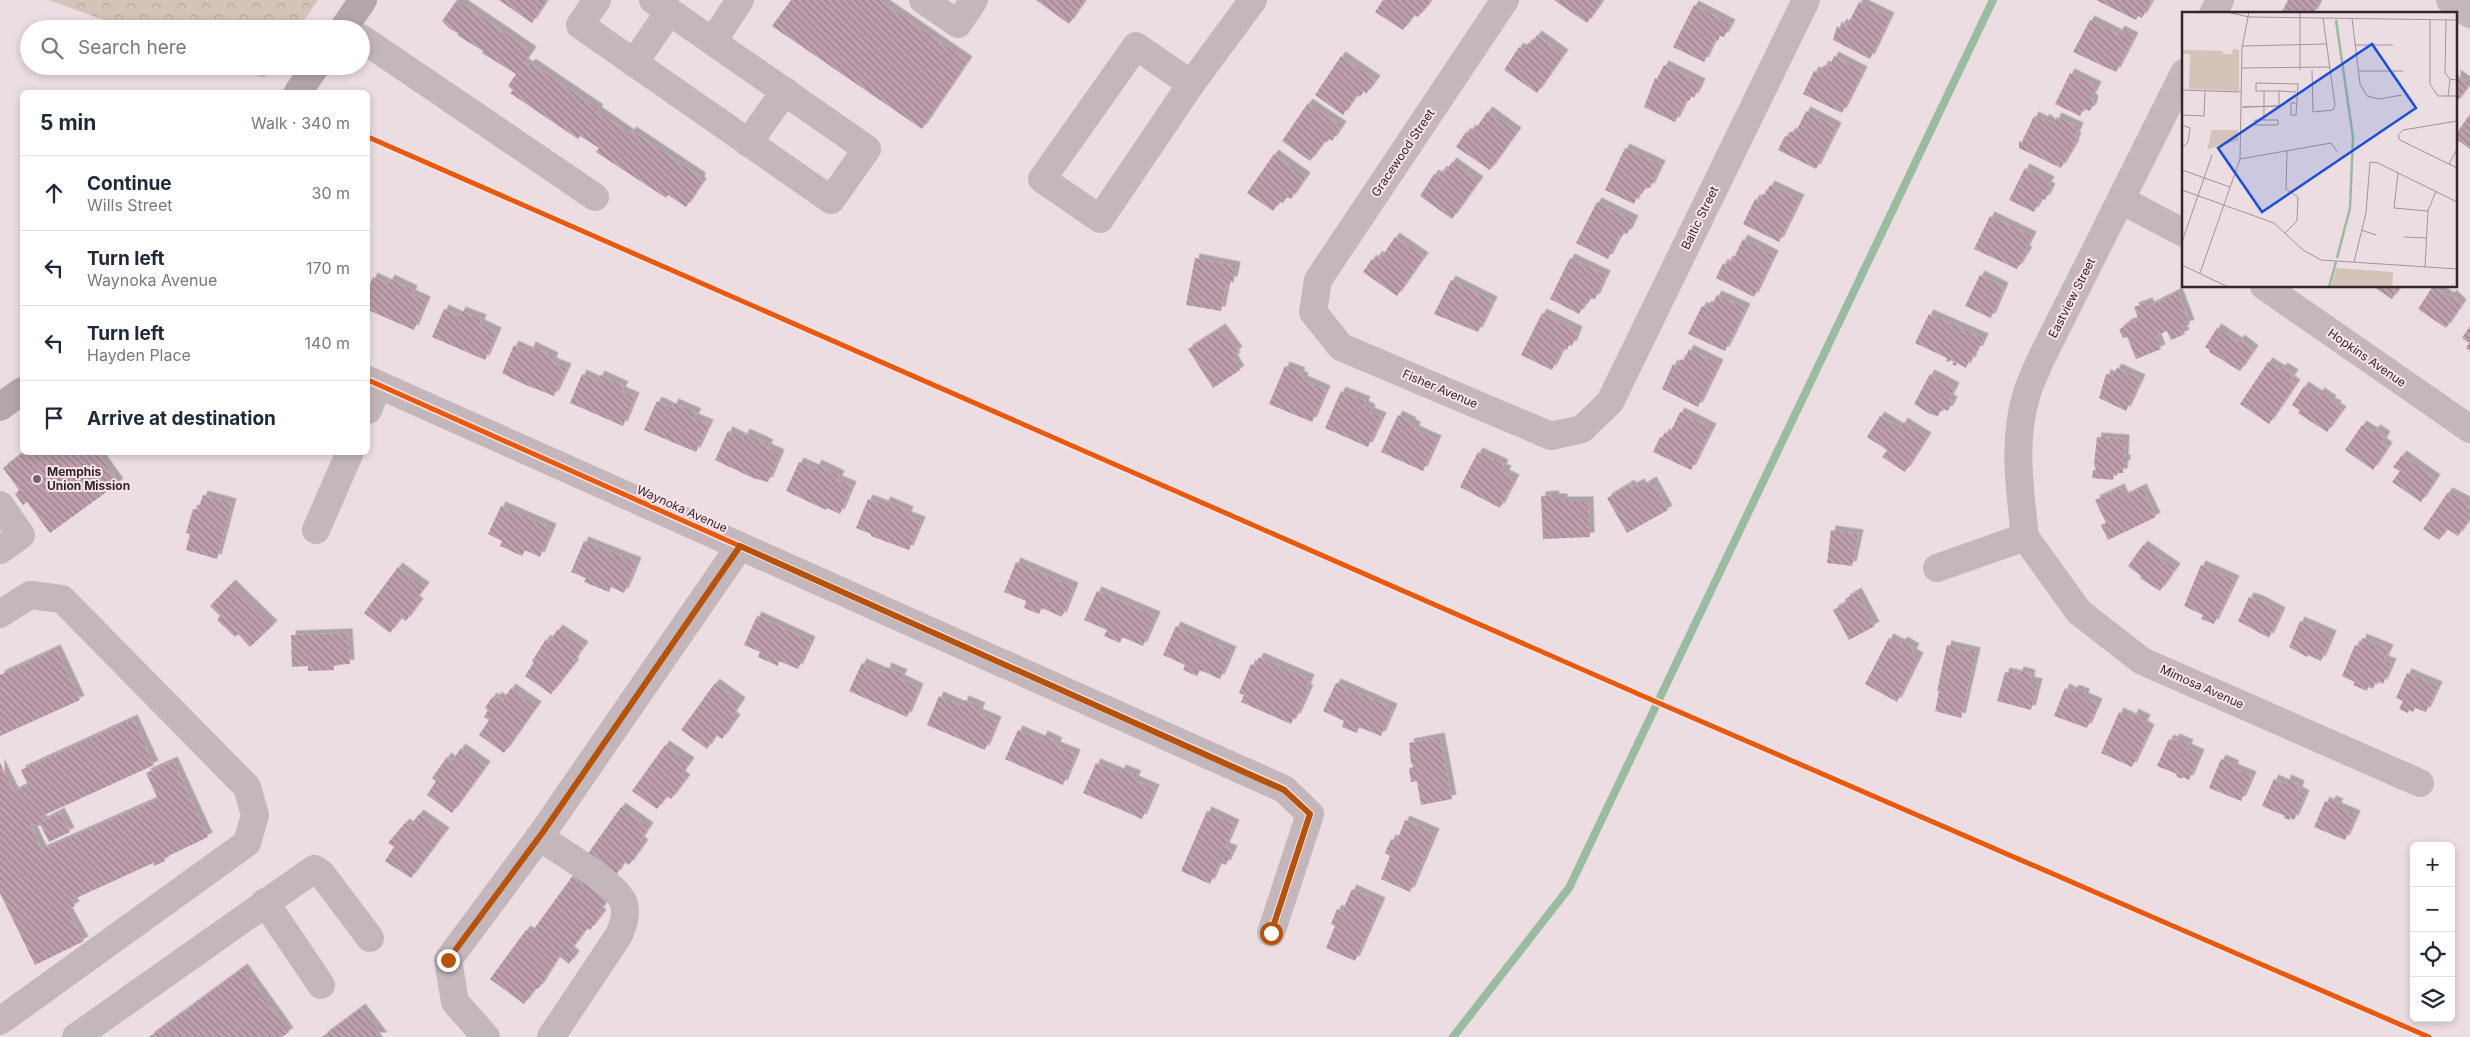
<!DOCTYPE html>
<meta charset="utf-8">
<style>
body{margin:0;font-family:Inter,sans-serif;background:#f2f2f3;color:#1f2937}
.controls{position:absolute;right:15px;bottom:15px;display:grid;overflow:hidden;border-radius:8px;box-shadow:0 2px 8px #0003}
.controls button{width:45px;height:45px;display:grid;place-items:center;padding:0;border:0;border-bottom:1px solid #e0e1e3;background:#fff;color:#1f2937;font:25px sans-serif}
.stop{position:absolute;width:15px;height:15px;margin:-11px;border:4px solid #b45309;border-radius:50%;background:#fff}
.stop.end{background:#b45309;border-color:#fff;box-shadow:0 1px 5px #0008}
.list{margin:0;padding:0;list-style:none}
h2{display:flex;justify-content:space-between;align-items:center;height:65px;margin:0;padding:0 20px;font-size:21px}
h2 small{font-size:16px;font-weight:400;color:#747a83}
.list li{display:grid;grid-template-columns:32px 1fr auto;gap:15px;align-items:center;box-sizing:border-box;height:75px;padding:0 20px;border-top:1px solid #e0e1e3}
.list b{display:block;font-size:19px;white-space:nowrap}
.list p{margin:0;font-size:16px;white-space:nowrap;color:#747a83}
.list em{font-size:16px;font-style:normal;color:#747a83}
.icon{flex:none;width:28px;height:28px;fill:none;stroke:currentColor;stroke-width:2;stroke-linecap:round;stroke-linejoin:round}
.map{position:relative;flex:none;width:2470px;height:1037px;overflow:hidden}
.search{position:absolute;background:#fff;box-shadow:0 2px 8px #0003;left:20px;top:20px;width:350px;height:55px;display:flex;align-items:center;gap:12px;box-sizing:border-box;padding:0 18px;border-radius:28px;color:#747a83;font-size:19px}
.panel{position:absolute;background:#fff;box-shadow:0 2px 8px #0003;left:20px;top:90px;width:350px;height:365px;border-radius:8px}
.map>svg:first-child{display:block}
.park{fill:url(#park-crowns)}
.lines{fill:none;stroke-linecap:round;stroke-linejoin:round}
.stream{stroke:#99bba0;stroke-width:8}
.building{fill:url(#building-back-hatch);filter:url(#shadow)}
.minor{stroke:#c3b7bb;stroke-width:28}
.major{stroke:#b2a6aa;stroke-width:28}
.cycleway-casing{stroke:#f9e3e9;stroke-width:8}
.cycleway{stroke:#e8590c;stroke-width:5}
.route{stroke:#b45309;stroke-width:6}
.poi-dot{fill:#73656b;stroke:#f9e3e9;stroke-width:2}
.labels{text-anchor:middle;stroke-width:4;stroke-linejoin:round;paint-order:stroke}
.street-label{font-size:12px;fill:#33252c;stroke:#f9e3e9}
.poi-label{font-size:12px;font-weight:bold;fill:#33252c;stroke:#f9e3e9;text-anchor:start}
.inset-river{fill:none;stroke:#99bba0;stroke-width:2.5}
.inset-road{fill:none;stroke:#a19399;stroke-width:1}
.view{fill:#1d4ed8;fill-opacity:0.15;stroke:#1d4ed8;stroke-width:2.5}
.inset-edge{fill:none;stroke:#33252c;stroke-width:2.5}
</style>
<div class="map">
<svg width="2470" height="1037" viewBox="0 0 2470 1037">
<defs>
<pattern id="park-crowns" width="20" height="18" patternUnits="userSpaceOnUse" patternTransform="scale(1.25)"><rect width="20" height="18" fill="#d3c3b9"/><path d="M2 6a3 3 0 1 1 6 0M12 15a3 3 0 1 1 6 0" fill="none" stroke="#b6a79f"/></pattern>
<pattern id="building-back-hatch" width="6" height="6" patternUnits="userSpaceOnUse" patternTransform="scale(1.25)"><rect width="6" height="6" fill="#be9fae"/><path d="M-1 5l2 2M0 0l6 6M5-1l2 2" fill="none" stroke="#9b818e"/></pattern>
<filter id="shadow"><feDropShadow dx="4.5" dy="-4.5" stdDeviation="0" flood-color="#0004"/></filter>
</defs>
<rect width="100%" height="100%" fill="#ebdde1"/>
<g class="park">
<polygon points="49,0 318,0 298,29 128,29"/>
<polygon points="232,66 272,66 264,78"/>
</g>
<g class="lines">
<polyline class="stream" points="1453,1037 1569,888 1993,0"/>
</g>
<g class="building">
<polygon points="457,0 532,51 524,63 529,66 531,63 599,109 597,111 630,134 632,131 701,177 700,181 702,183 686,207 668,195 666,198 596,152 599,148 580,136 578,139 510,93 513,90 508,86 516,74 482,53 483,51 457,35 458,33 450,29 442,21"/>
<polygon points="499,0 547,0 532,23"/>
<polygon points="791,0 879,0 968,61 922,129 772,26"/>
<polygon points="1036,0 1085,0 1069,24"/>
<polygon points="1383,0 1432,0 1418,17 1414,15 1403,30 1375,12"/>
<polygon points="1554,0 1603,0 1587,23"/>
<polygon points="2096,0 2152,0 2142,18 2138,16 2136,20"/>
<polygon points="2288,0 2320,0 2313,14 2286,14 2282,12"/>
<polygon points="1859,2 1890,17 1870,59 1833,40 1837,26 1840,28 1842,23 1847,26"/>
<polygon points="1694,5 1731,24 1724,37 1720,36 1718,41 1715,39 1704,62 1673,47"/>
<polygon points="2090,20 2118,34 2120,30 2134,37 2116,72 2073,52"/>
<polygon points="1537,35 1564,54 1537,93 1504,70 1519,47 1523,50 1528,43 1530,45"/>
<polygon points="1341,56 1376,80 1366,94 1364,91 1360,97 1357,95 1343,115 1315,95"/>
<polygon points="1834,56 1863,71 1842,113 1803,94 1814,71 1820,73 1824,65 1829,67"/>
<polygon points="1664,65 1701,83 1694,98 1692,96 1689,101 1686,100 1675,122 1644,107 1655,78 1657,79"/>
<polygon points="2070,73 2097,86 2091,98 2094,100 2092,108 2089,111 2084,108 2080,116 2055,104"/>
<polygon points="2456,74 2470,84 2456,103"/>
<polygon points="1308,103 1342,126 1332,141 1330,139 1327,142 1325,141 1310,161 1282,141"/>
<polygon points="1488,111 1517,132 1490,170 1456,147 1466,132 1468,134 1471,129 1474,131"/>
<polygon points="1806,111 1837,127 1816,169 1778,150 1785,136 1788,137 1791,132 1795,134"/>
<polygon points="2470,114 2470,149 2456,139 2456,134"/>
<polygon points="2034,116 2044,121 2045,118 2053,125 2057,117 2079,127 2075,136 2077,137 2074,143 2075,144 2061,168 2019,148 2019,141 2022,142"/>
<polygon points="1625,148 1661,165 1650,188 1646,187 1642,194 1639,192 1634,204 1605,190"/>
<polygon points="1274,154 1306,177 1291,199 1287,197 1283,203 1280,201 1273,211 1247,193"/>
<polygon points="1452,162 1479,181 1452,219 1420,196 1434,174 1438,177 1442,170 1445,172"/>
<polygon points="2025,168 2050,181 2047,186 2051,188 2045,200 2041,198 2034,212 2009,200"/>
<polygon points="1770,185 1800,199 1779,242 1743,224 1755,199 1759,201 1762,194 1765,195"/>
<polygon points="1597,202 1634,220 1627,234 1624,233 1621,238 1619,237 1608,259 1576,243"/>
<polygon points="1990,216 2032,236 2025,250 2028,251 2017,269 1974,249"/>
<polygon points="1395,237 1424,257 1397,296 1363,272 1372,259 1374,261 1378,255 1381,258"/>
<polygon points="1743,239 1774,255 1754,297 1716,278 1723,263 1726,265 1728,260 1732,262"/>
<polygon points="1195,258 1236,266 1233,281 1230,281 1229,287 1226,286 1221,311 1186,305"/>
<polygon points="1570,258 1606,275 1595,299 1591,297 1588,304 1585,303 1579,314 1550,299"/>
<polygon points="1980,275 2004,287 1991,318 1965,306"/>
<polygon points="373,277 388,284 390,279 413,290 411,294 426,301 414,330 368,310 368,289"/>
<polygon points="1451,280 1493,301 1478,332 1434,314"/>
<polygon points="2372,286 2401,286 2392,299"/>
<polygon points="2433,286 2450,297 2452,294 2462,304 2446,328 2418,309"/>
<polygon points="2178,292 2190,324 2182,327 2185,334 2171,340 2167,331 2156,336 2161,349 2136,359 2127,337 2123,338 2119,330 2128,323 2139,320 2134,307 2148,302 2150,306"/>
<polygon points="1717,295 1746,308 1725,351 1688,334 1702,306 1705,308 1707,305 1711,307"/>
<polygon points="444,309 459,316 461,311 482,319 480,324 497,332 485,360 432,337"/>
<polygon points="1542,313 1578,331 1572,346 1569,345 1567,350 1563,348 1552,370 1521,355"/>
<polygon points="1929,314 1984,338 1978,351 1975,349 1971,362 1969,361 1966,368 1957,363 1956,366 1952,364 1954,362 1950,360 1949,362 1946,361 1947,358 1915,343"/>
<polygon points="2470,326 2470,351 2466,348 2469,343 2462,338"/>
<polygon points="1221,328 1238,351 1234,354 1236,357 1233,359 1240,370 1213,388 1188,349"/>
<polygon points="2217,328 2238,342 2240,339 2254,350 2240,371 2209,352 2210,350 2205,347"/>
<polygon points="514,345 529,352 531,346 554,357 552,362 567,368 554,396 521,383 502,373"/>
<polygon points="1689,349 1719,364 1698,407 1662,389 1673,364 1678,366 1681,359 1684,361"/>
<polygon points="2268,362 2281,370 2283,367 2294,374 2290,380 2296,384 2269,424 2240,404"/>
<polygon points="1285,366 1301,372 1299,375 1304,377 1303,380 1326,390 1312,422 1269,404"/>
<polygon points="2117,368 2141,379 2126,411 2099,398 2106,374 2112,376"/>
<polygon points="582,374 597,381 600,375 624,386 621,391 635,397 623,426 570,403"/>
<polygon points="1930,374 1955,387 1949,399 1953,401 1948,411 1942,408 1938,416 1930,414 1914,404"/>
<polygon points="2304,386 2318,395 2320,392 2332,400 2330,402 2337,405 2336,407 2342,411 2327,432 2298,413 2300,410 2292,405"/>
<polygon points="1341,391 1366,401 1364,405 1371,409 1370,412 1382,417 1368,447 1325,428"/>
<polygon points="657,401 672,408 674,403 697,413 694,418 709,424 696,452 644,430"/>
<polygon points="1680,412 1712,428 1691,470 1653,452 1660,437 1662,438 1665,433 1669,435"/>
<polygon points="1398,415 1412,422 1411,424 1416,426 1415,430 1437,440 1423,471 1381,452"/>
<polygon points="1880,416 1900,428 1903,422 1927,437 1905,472 1882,457 1887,450 1867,437"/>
<polygon points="2362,425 2373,432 2376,429 2386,436 2382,442 2388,447 2373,470 2345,450"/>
<polygon points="728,431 743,438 745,433 769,444 767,448 780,454 768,482 753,478 715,460"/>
<polygon points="2097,437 2125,439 2124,459 2126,459 2126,464 2124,464 2123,473 2114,473 2113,480 2092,478 2093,470 2096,470 2094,464"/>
<polygon points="24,452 97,452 119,483 50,533 27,502 23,505 15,494 19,490 3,468"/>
<polygon points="1478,452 1504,464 1502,468 1507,470 1505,474 1515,479 1500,508 1460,487"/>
<polygon points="2402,455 2436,479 2421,502 2392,482 2400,471 2393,467"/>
<polygon points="799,462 815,469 817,464 840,475 838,480 852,486 840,514 827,508 826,510 786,491"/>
<polygon points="1652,481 1668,510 1627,533 1607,498 1630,484 1632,487 1640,483 1642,487"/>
<polygon points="2120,488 2124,497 2142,488 2156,517 2108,540 2101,525 2106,523 2095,500"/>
<polygon points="2448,492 2470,503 2467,508 2470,511 2470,518 2458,536 2447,529 2439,540 2423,529"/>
<polygon points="203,495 232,503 217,559 186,550 190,534 186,533 193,509 198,510"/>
<polygon points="1554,495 1555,498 1563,498 1563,501 1589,501 1590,537 1543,539 1541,496"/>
<polygon points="868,499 884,505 886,501 909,511 907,516 921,521 909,550 871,536 871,534 856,528"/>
<polygon points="501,506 552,528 540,557 525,550 522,556 500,546 502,541 488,534"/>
<polygon points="1831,530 1859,534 1852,566 1827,563"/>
<polygon points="584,541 637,562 624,593 611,587 609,592 584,582 586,578 571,572"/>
<polygon points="2143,545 2176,568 2160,591 2140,578 2141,576 2128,566"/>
<polygon points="1016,562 1074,587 1062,617 1042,608 1039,614 1024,608 1026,601 1004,592"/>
<polygon points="2201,565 2235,580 2214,624 2201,619 2203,615 2184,606"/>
<polygon points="398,567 425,587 415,600 419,603 406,621 401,618 390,633 364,613"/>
<polygon points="231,584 273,625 250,647 238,634 235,637 217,620 220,616 210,606"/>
<polygon points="1097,591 1156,616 1143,646 1122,637 1120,643 1104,636 1107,630 1084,620"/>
<polygon points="1857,592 1875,626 1849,640 1833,610 1847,603 1845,599"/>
<polygon points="2249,597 2259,600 2281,612 2269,638 2238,621"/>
<polygon points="757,616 811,641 798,669 779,661 778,666 758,657 760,652 744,645"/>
<polygon points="2300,621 2332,635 2321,661 2308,655 2307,657 2289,647"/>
<polygon points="1176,626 1232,651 1220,679 1200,670 1197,676 1183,670 1185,665 1163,655"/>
<polygon points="558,629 584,646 573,662 575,663 551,694 525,676 534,662 532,661 546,639 549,642"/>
<polygon points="348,633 350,664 334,665 334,670 308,671 308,666 292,667 291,635"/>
<polygon points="1889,638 1901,644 1903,641 1915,648 1912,653 1919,657 1897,702 1865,684"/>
<polygon points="2362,638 2389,649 2384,660 2392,663 2383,684 2376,681 2373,689 2368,687 2367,691 2353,685 2355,682 2342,676 2355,645 2359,647"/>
<polygon points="1947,645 1976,652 1961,718 1935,711 1939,691 1937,691"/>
<polygon points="56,649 80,700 0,736 0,675"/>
<polygon points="1259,657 1310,679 1306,688 1309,689 1296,718 1294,717 1291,724 1241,702 1244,695 1239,693 1251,664 1255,666"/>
<polygon points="862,663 885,673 887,667 903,674 900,679 919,688 907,717 849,691"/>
<polygon points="2019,671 2031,674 2030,681 2038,683 2031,710 1997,701 2005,672 2018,675"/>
<polygon points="2407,673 2438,686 2426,712 2415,708 2413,712 2409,710 2408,713 2399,709 2403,701 2396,698"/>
<polygon points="715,683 741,702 732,716 736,719 722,739 716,735 707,749 681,730"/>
<polygon points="1336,683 1393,708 1381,736 1359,727 1357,733 1342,727 1344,721 1323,711"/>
<polygon points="511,688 537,706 504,753 479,735 489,720 484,717 488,710 485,708 492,697 496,699 497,696 503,700"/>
<polygon points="2065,688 2073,692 2074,689 2085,693 2084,697 2098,703 2087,728 2054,716"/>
<polygon points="939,696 962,706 964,700 981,707 978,713 997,721 985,750 927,725"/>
<polygon points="2119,712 2132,718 2134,713 2146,719 2143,725 2150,729 2132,767 2101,753"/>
<polygon points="133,719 154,765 40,817 43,821 60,812 70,832 49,842 41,826 30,824 42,850 158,799 146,773 173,761 208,837 164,858 165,861 154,866 153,863 72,900 75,906 67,910 84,941 35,965 0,893 0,763 14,792 28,785 21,770"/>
<polygon points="1018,730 1041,740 1043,735 1058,742 1056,746 1076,754 1063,785 1005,759"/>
<polygon points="1440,737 1452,799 1421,805 1417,781 1411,782 1409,768 1414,767 1411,763 1409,743"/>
<polygon points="2175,738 2189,744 2187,748 2200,754 2189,780 2183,777 2182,779 2176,776 2177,774 2157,766 2169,739 2174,741"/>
<polygon points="665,745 690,762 681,775 686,779 671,799 667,796 657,809 632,791"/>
<polygon points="461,748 486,766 452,813 427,795 436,781 432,778 447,757 452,761"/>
<polygon points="2221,759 2235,765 2233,768 2252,776 2241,801 2209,788"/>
<polygon points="1096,763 1120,773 1121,769 1137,775 1134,780 1155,789 1142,819 1083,793"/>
<polygon points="2274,779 2285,784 2287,779 2300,785 2298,791 2305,795 2294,820 2290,818 2289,820 2284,818 2285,816 2262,806"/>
<polygon points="2331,800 2339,803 2337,807 2356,815 2345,840 2314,827 2325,801 2330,804"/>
<polygon points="621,807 649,827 640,841 644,844 629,865 624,862 616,875 587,855"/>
<polygon points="1207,811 1235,824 1225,847 1233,850 1226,865 1220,862 1210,884 1181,871"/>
<polygon points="419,814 445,832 411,878 385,861 394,847 388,843 405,823 410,826"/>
<polygon points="1405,820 1435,833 1410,892 1381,879 1390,856 1385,853 1391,839 1397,841"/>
<polygon points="577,870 611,895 599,912 602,914 590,930 587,928 570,951 575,955 569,964 559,956 539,988 535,989 524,1004 490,979 526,930 531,933"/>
<polygon points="1352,889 1381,902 1355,961 1326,948 1335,926 1331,924 1337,909 1342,912"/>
<polygon points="243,968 289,1032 282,1037 149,1037"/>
<polygon points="361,1008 383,1037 322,1037"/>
</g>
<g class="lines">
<g class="minor">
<polyline points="597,0 580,25 831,200 867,149 653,0"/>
<polyline points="923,0 958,24 974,0"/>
<polyline points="1505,0 1318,280 1313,312 1341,347 1551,436 1582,429 1610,402 1806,0"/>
<polyline points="2450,0 2470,14"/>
<polyline points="2213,14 2220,0"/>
<polyline points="361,38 595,197"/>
<polyline points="713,41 740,0"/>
<polyline points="634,63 669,12"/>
<polyline points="1191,84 1136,46 1042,179 1100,219 1191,84 1253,0"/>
<polyline points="748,143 785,91"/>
<polyline points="2121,200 2184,233"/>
<polyline points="2264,286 2470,429"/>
<polyline points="368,380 1284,789 1310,814 1271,933"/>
<polyline points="368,410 378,385"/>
<polyline points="0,505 21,535 0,550"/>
<polyline points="316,530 350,452"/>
<path d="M2025,537C2020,490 2012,440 2027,393C2030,382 2036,371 2040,361L2184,73"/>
<polyline points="2025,537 2079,612 2142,661 2420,783"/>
<polyline points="1937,568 2025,537"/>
<polyline points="0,614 30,595 62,599 247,787 255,815 247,843 0,1021"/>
<path d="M539,837C558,850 619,885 624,904C627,916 623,924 619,935L551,1037"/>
<polyline points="265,902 321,985"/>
<polyline points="76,1037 314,869 321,873 370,938"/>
<polyline points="486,1037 455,1002 448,960 543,832 740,546"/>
</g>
<g class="major">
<polyline points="343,29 363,0"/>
<polyline points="298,92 316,66"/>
<polyline points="0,407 22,391"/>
</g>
<defs>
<g id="cycleway">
<polyline points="368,137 1668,707 2429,1037"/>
<polyline points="368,380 1284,789 1310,814 1271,933"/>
</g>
</defs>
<use href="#cycleway" class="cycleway-casing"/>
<use href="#cycleway" class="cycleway"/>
</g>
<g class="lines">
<polyline class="route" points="448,960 543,832 740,546 1284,790 1310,814 1271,933"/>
</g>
<circle class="poi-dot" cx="37" cy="479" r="5"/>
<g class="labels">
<g class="street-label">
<text transform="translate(1403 153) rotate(-56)" y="4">Gracewood Street</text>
<text transform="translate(1700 218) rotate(-64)" y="4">Baltic Street</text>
<text transform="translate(2072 298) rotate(-63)" y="4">Eastview Street</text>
<text transform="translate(2367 358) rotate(35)" y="4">Hopkins Avenue</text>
<text transform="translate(1440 389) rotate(23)" y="4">Fisher Avenue</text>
<text transform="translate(682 509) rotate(24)" y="4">Waynoka Avenue</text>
<text transform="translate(2202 687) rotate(24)" y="4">Mimosa Avenue</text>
</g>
<g class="poi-label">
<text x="47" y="476">Memphis<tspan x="47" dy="14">Union Mission</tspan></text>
</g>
</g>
<g transform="translate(2182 12)">
<rect width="275" height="275" fill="#ebdde1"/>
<path d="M51,37L57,38V79L7,77L8,42H0V38L41,39V42H50ZM30,118H56V129L25,137ZM154,256L211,260L210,275H149Z" fill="#d3c3b9"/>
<path d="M41,42H50V52L45,53V69H40Z" fill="#d3c3b9"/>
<path class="inset-river" d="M154,8L171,125L168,196L155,246M147,275L154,250"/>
<path class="inset-road" d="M45,0L67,5L275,8M118,0V58M170,6L178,72L185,84M248,7V72L256,84H275M264,8L263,61L268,67L275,68M173,33H211M61,34L145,32M60,56L148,55M130,58L131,100L151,98L153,93L141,6M177,59H221M0,78L59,80M82,79V108H73V113H96V108H82M97,79L114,80M185,84L197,87L220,83M266,85L268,67M97,94V79H74V71L116,72L114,103H109V91H114M60,95L97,94M61,95L97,94M0,103L22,104L23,79M275,109L221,118L216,123L218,128L275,156M0,113L8,116L6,130L0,136M58,147L149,131L155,140M188,150L196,151L275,190M267,152L275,137M0,158L48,175M216,161L212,196L246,199M0,178L92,211L121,238L139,248L275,257M179,218L194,223M103,221L115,209L116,185L104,177L105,139M222,225L244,226M0,230L30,143M172,250L184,201L188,150M0,253L46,275M243,255L246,199L254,179M18,261L58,147L60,36L67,0"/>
<path class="view" d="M190,32L234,96L80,200L36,136Z"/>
<rect width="275" height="275" class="inset-edge"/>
</g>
</svg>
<div class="controls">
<button>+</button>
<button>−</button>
<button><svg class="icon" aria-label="locate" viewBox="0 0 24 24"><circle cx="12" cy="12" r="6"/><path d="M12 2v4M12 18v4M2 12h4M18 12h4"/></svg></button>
<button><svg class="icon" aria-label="layers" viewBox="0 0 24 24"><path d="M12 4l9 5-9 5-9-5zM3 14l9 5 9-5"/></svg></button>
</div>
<div class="stop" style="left:1271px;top:933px"></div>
<div class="stop end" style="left:448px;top:960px"></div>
<div class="search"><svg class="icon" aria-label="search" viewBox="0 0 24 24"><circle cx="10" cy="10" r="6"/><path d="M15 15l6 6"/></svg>Search here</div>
<section class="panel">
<h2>5 min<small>Walk · 340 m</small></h2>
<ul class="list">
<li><svg class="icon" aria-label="ahead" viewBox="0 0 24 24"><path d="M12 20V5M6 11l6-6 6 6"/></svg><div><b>Continue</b><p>Wills Street</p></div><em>30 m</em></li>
<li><svg class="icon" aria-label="left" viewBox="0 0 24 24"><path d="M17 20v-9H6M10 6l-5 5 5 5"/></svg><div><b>Turn left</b><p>Waynoka Avenue</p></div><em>170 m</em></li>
<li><svg class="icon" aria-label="left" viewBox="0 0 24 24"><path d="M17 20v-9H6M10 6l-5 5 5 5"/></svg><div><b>Turn left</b><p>Hayden Place</p></div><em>140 m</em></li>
<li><svg class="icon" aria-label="arrive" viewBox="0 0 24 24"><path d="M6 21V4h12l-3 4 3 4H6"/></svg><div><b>Arrive at destination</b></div></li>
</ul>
</section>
</div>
